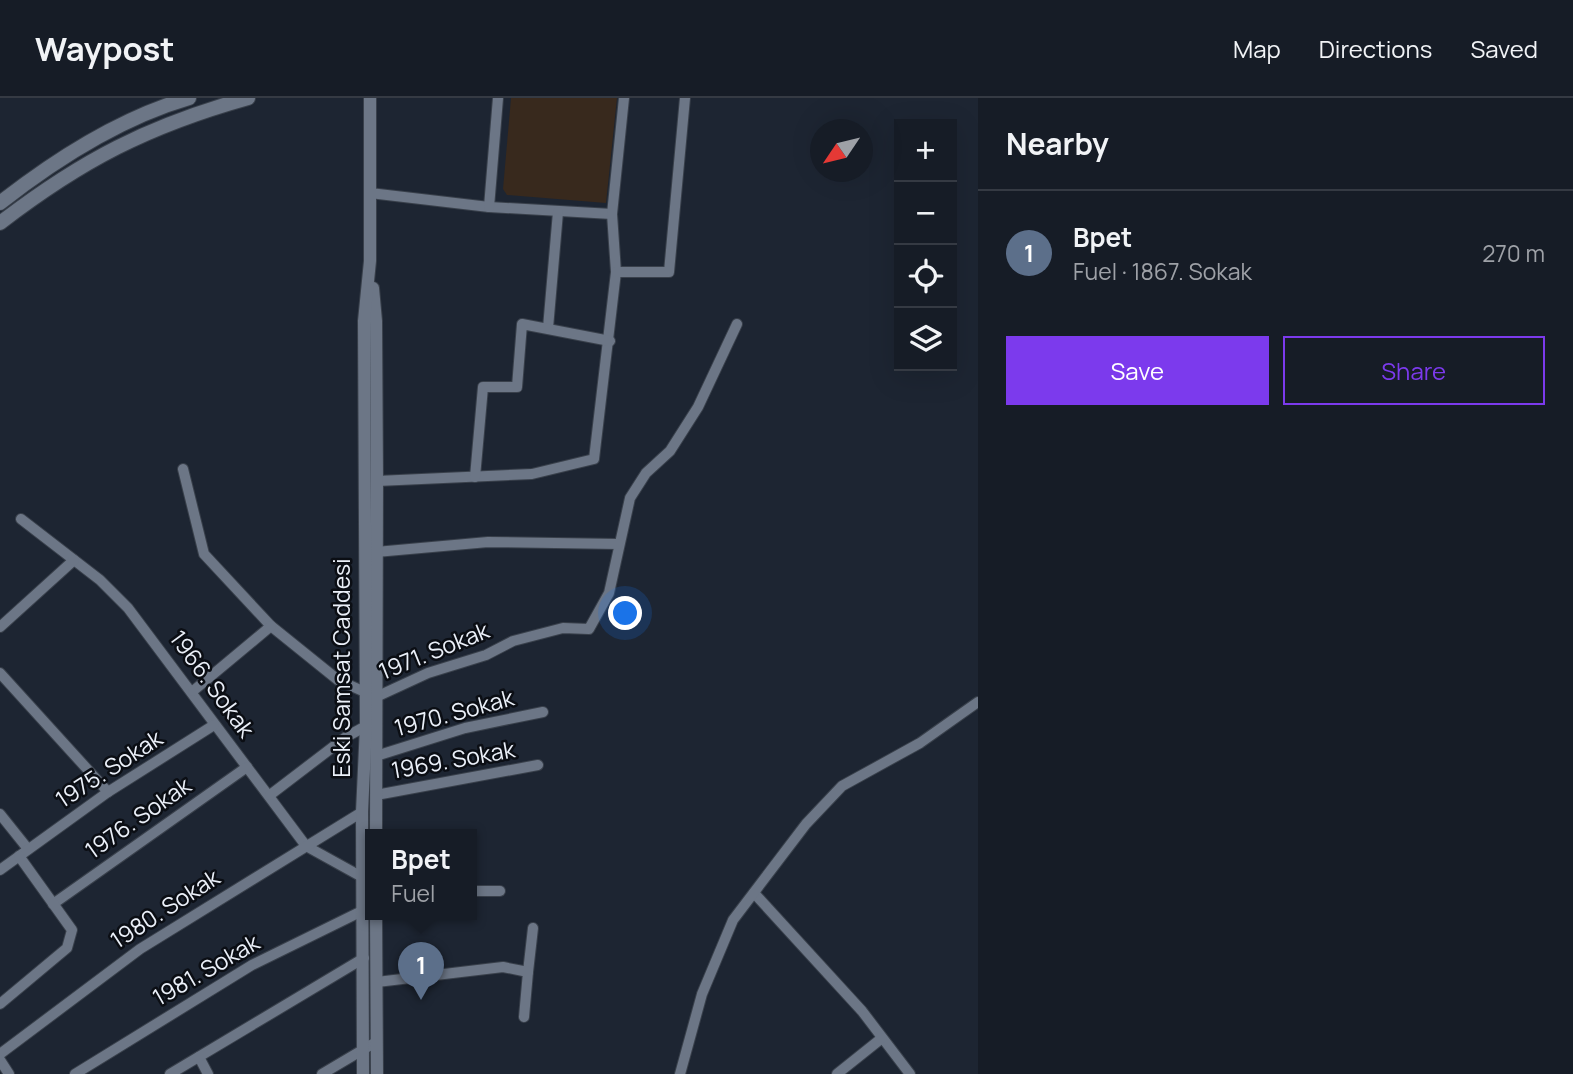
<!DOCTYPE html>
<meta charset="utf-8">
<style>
body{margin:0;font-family:Manrope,sans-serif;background:#1f252e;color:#f1f3f6}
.controls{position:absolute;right:21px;top:21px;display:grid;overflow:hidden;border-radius:0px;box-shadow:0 7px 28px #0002}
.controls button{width:63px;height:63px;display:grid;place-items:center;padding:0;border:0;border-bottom:2px solid #353a43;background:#161c26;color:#f1f3f6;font:35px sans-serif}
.compass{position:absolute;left:810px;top:21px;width:63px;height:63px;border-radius:50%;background:#161c26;box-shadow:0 7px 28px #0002;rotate:235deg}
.you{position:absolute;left:626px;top:516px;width:24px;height:24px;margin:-18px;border:5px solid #fff;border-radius:50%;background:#1a73e8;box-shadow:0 0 0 10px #1a73e833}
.badge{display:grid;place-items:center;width:46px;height:46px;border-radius:50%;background:#7c3aed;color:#fff;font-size:23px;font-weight:700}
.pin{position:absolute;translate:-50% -58px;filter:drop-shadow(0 2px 4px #0008)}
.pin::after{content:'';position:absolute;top:37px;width:24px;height:21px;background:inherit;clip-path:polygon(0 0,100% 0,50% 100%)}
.popup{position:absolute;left:365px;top:731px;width:112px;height:91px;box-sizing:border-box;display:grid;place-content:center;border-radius:0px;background:#161c26;filter:drop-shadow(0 2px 5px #0005);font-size:23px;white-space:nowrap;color:#9ea1a7}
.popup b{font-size:26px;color:#f1f3f6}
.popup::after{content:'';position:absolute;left:50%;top:100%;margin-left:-14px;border:14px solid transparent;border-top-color:#161c26}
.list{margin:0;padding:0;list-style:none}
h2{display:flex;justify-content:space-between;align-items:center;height:91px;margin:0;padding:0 28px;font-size:30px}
h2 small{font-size:23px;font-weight:400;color:#9ea1a7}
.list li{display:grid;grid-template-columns:46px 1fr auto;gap:21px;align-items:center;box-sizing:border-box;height:126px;padding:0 28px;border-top:2px solid #353a43}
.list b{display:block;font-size:26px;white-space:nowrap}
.list p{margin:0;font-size:23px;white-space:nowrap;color:#9ea1a7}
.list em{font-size:23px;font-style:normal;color:#9ea1a7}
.actions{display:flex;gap:14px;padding:21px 28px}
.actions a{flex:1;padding:16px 0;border:2px solid #7c3aed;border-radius:0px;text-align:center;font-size:24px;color:#7c3aed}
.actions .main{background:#7c3aed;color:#fff}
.icon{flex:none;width:38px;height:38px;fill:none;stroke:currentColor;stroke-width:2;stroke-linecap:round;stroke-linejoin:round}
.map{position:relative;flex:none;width:978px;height:976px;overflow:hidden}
header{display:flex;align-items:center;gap:42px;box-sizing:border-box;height:98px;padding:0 35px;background:#161c26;border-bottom:2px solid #353a43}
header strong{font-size:33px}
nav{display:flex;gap:38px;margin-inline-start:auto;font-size:24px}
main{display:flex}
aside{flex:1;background:#161c26}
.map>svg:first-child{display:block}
.education{fill:#38291d}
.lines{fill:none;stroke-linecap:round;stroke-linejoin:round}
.minor-casing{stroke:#39404b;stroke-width:12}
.tertiary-casing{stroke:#39404b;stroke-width:14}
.secondary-casing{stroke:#39404b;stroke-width:16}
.minor{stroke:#6c7686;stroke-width:10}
.tertiary{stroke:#6c7686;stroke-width:12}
.secondary{stroke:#6c7686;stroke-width:14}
.labels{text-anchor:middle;stroke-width:5;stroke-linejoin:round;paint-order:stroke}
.street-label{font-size:23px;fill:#ebf0f9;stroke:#0b0e14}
</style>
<header>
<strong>Waypost</strong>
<nav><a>Map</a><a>Directions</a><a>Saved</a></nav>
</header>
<main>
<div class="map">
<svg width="978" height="976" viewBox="0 0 978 976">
<rect width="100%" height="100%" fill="#1d2532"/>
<polygon class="education" points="511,0 617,0 606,105 507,97 503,91"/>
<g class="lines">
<defs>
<g id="minor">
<polyline points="370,95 489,109 612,116 616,174 594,361 532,376 377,383"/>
<polyline points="489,109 498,0"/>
<polyline points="612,116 624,0"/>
<polyline points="616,174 669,174 685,0"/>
<polyline points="548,230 558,114"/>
<polyline points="183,371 204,456 271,528 338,582 376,599 428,575 486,557 513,543 563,530 589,531 609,495 630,400 646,375 670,353 698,309 737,226"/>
<polyline points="475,379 483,289 517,289 522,226 610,243"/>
<polyline points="21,421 100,482 128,510 306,748 362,779"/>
<polyline points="376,454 488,444 618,446"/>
<polyline points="0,529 74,462"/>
<polyline points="0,575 108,694"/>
<polyline points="193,593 271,528"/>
<polyline points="376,658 465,630 543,614"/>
<polyline points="270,697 346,639 366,628"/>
<polyline points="376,697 538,667"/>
<polyline points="0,716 28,751"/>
<polyline points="0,772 108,694 214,627"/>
<polyline points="472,793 500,793"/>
<polyline points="754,795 862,913 910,976"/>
<polyline points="53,806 247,669"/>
<polyline points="528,874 533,830"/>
<polyline points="377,884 503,869 528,874 524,919"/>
<polyline points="0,906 67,850 72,832 19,758"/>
<polyline points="0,956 140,851 362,714"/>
<polyline points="199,959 208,976"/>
<polyline points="0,962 9,976"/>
<polyline points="75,976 252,867 364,812"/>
<polyline points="170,976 364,860"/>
<polyline points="322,976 376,944"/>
<polyline points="680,976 702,896 733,822 806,726 842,688 920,645 978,604"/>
<polyline points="837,976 882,940"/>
</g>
<g id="tertiary">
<polyline points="373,190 376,223 377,383 376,736"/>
<polyline points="376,816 377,976"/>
<polyline points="363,976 362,714 366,628 364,223 370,163 370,0"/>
</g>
<g id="secondary">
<path d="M0,105C56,61 120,20 189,0"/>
<path d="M0,125C82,62 148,28 248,0"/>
</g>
</defs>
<use href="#minor" class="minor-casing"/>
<use href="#tertiary" class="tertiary-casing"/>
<use href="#secondary" class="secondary-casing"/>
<use href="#minor" class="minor"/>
<use href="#tertiary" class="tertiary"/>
<use href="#secondary" class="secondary"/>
</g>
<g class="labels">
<g class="street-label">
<text transform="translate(434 553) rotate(-22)" y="8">1971. Sokak</text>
<text transform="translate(342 570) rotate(-90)" y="8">Eski Samsat Caddesi</text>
<text transform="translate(212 586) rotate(54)" y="8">1966. Sokak</text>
<text transform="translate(454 615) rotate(-15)" y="8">1970. Sokak</text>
<text transform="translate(453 662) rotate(-10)" y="8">1969. Sokak</text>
<text transform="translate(109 671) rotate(-33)" y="8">1975. Sokak</text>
<text transform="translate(138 720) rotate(-35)" y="8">1976. Sokak</text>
<text transform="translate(165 811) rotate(-33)" y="8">1980. Sokak</text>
<text transform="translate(206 872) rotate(-30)" y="8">1981. Sokak</text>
</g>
</g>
</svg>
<div class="controls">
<button>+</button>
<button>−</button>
<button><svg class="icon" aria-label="locate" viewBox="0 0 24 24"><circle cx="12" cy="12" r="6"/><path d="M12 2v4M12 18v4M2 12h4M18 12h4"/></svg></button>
<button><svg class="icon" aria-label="layers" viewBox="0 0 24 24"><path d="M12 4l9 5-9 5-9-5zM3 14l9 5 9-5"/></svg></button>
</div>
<svg class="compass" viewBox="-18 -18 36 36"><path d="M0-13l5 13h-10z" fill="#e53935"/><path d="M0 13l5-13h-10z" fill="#9ea1a7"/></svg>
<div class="you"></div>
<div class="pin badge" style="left:421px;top:902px;background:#5c6f8a">1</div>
<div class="popup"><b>Bpet</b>Fuel</div>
</div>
<aside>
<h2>Nearby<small></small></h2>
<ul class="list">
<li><span class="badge" style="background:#5c6f8a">1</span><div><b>Bpet</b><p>Fuel · 1867. Sokak</p></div><em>270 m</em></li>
</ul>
<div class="actions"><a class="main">Save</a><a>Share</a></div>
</aside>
</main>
